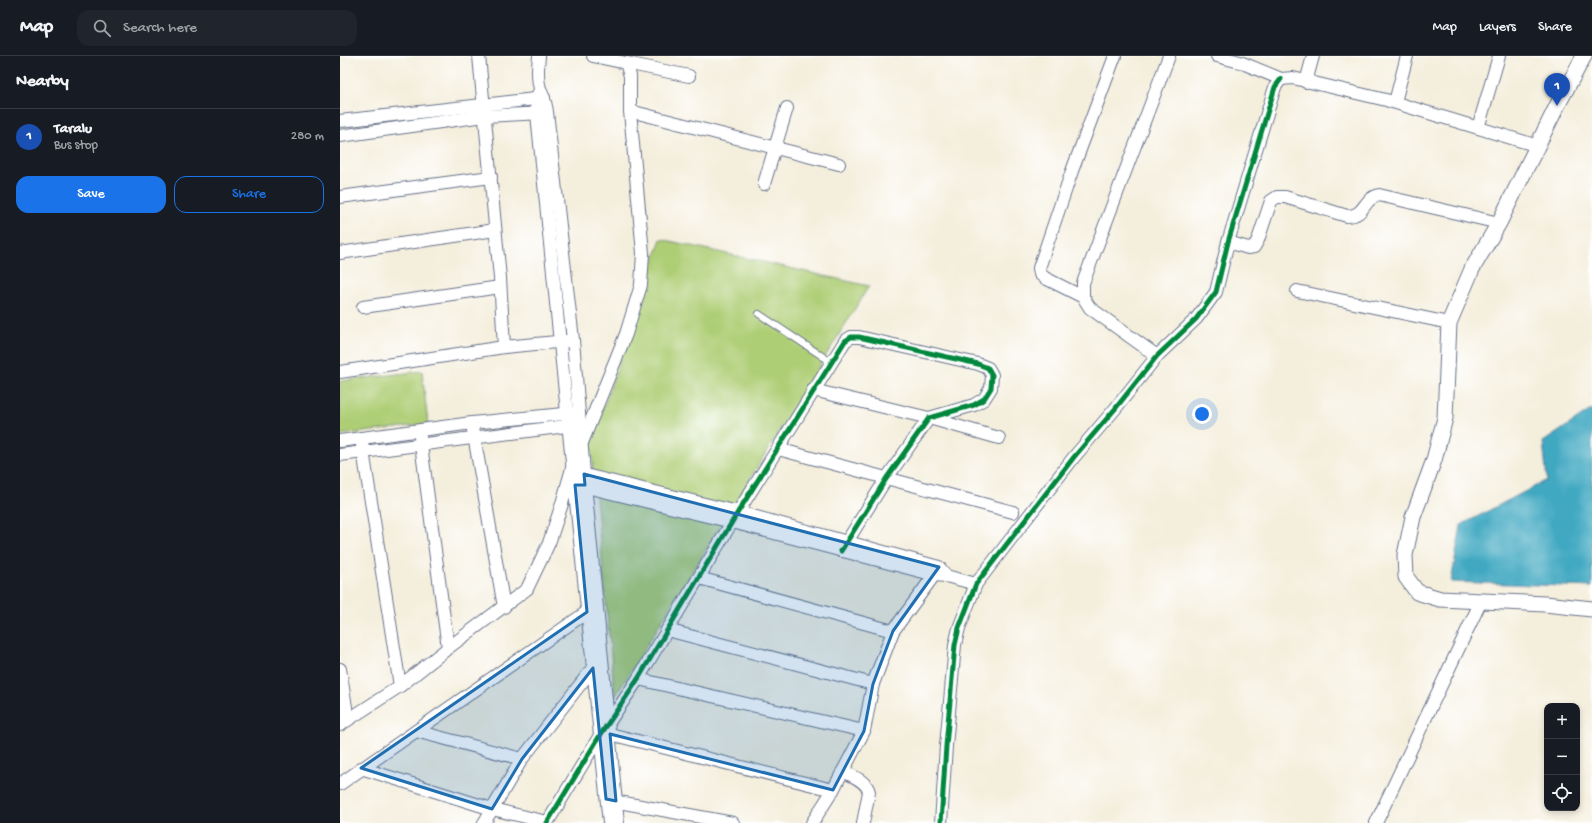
<!DOCTYPE html>
<meta charset="utf-8">
<style>
body{margin:0;font-family:"Gochi Hand",sans-serif;background:#20242c;color:#f1f3f6}
.controls{position:absolute;right:12px;bottom:12px;display:grid;overflow:hidden;border-radius:8px;box-shadow:0 2px 6px #0003}
.controls button{width:36px;height:36px;display:grid;place-items:center;padding:0;border:0;border-bottom:1px solid #363941;background:#171b24;color:#f1f3f6;font:20px sans-serif}
.you{position:absolute;left:862px;top:358px;width:14px;height:14px;margin:-10px;border:3px solid #fff;border-radius:50%;background:#1a73e8;box-shadow:0 0 0 6px #1a73e833}
.badge{display:grid;place-items:center;width:26px;height:26px;border-radius:50%;background:#1a73e8;color:#fff;font-size:13px;font-weight:700}
.pin{position:absolute;translate:-50% -33px;filter:drop-shadow(0 1px 2px #0008)}
.pin::after{content:'';position:absolute;top:21px;width:14px;height:12px;background:inherit;clip-path:polygon(0 0,100% 0,50% 100%)}
.list{margin:0;padding:0;list-style:none}
h2{display:flex;justify-content:space-between;align-items:center;height:52px;margin:0;padding:0 16px;font-size:17px}
h2 small{font-size:13px;font-weight:400;color:#9ea1a6}
.list li{display:grid;grid-template-columns:26px 1fr auto;gap:12px;align-items:center;box-sizing:border-box;height:56px;padding:0 16px;border-top:1px solid #363941}
.list b{display:block;font-size:15px;white-space:nowrap}
.list p{margin:0;font-size:13px;white-space:nowrap;color:#9ea1a6}
.list em{font-size:13px;font-style:normal;color:#9ea1a6}
.actions{display:flex;gap:8px;padding:12px 16px}
.actions a{flex:1;padding:9px 0;border:1px solid #1a73e8;border-radius:12px;text-align:center;font-size:14px;color:#1a73e8}
.actions .main{background:#1a73e8;color:#fff}
.icon{flex:none;width:22px;height:22px;fill:none;stroke:currentColor;stroke-width:2;stroke-linecap:round;stroke-linejoin:round}
.map{position:relative;flex:none;width:1252px;height:767px;overflow:hidden}
header{display:flex;align-items:center;gap:24px;box-sizing:border-box;height:56px;padding:0 20px;background:#171b24;border-bottom:1px solid #363941}
header strong{font-size:19px}
nav{display:flex;gap:22px;margin-inline-start:auto;font-size:14px}
.search{width:280px;height:36px;background:#20242c;display:flex;align-items:center;gap:10px;box-sizing:border-box;padding:0 14px;border-radius:12px;color:#9ea1a6;font-size:15px}
main{display:flex}
aside{flex:1;background:#171b24}
.map>svg:first-child{display:block}
.green{fill:#aece75;stroke:#647e6a}
.water{fill:#41a8c1;stroke:#2e6c90}
.lines{fill:none;stroke-linecap:round;stroke-linejoin:round}
.service-casing{stroke:#67728a;stroke-width:8}
.minor-casing{stroke:#67728a;stroke-width:14}
.tertiary-casing{stroke:#67728a;stroke-width:17}
.service{stroke:#fff;stroke-width:6}
.minor{stroke:#fff;stroke-width:12}
.tertiary{stroke:#fff;stroke-width:15}
.cycleway-casing{stroke:#fff;stroke-width:8}
.cycleway{stroke:#00873e;stroke-width:5}
.marked{fill:#1f6fb2;fill-opacity:0.2;stroke:#1f6fb2;stroke-width:3;stroke-linejoin:round}
</style>
<header>
<strong>Map</strong>
<div class="search"><svg class="icon" aria-label="search" viewBox="0 0 24 24"><circle cx="10" cy="10" r="6"/><path d="M15 15l6 6"/></svg>Search here</div>
<nav><a>Map</a><a>Layers</a><a>Share</a></nav>
</header>
<main>
<aside>
<h2>Nearby<small></small></h2>
<ul class="list">
<li><span class="badge" style="background:#1a4fb4">1</span><div><b>Taralu</b><p>Bus stop</p></div><em>280 m</em></li>
</ul>
<div class="actions"><a class="main">Save</a><a>Share</a></div>
</aside>
<div class="map">
<svg width="1252" height="767" viewBox="0 0 1252 767">
<rect width="100%" height="100%" fill="#fff"/>
<filter id="ink" filterUnits="userSpaceOnUse"><feTurbulence type="fractalNoise" baseFrequency=".025" numOctaves="2"/><feDisplacementMap in="SourceGraphic" scale="8" xChannelSelector="R" yChannelSelector="G"/><feConvolveMatrix kernelMatrix="1 2 1 2 8 2 1 2 1" color-interpolation-filters="sRGB"/></filter>
<filter id="wash" filterUnits="userSpaceOnUse"><feTurbulence type="fractalNoise" baseFrequency=".012" numOctaves="4" result="noise"/><feDisplacementMap in="SourceGraphic" scale="16" xChannelSelector="R" yChannelSelector="G"/><feGaussianBlur stdDeviation="0.9" result="paint"/><feColorMatrix in="noise" values="0 0 0 0 0 0 0 0 0 0 0 0 0 0 0 0 0 1.4 0 .05"/><feComposite in="paint" operator="in"/></filter>
<g filter="url(#wash)">
<rect width="100%" height="100%" fill="#f4eedc"/>
<g class="green">
<polygon points="321,183 529,230 275,641 251,388"/>
<polygon points="82,315 88,368 0,379 0,325"/>
</g>
<polygon class="water" points="1252,353 1252,531 1111,526 1121,469 1207,424 1203,386"/>
</g>
<g filter="url(#ink)">
<g class="lines">
<defs>
<polyline id="service" points="419,258 491,306"/>
<g id="minor">
<polyline points="139,0 160,222 164,291"/>
<path d="M199,0C198,9 197,26 201,35C204,43 206,47 207,56L233,284L244,418L278,767"/>
<polyline points="877,0 900,6 941,23 953,22 1046,44 1198,90"/>
<polyline points="286,7 349,20"/>
<polyline points="966,26 973,0"/>
<path d="M200,34L196,43L197,58C221,294 244,531 269,767"/>
<polyline points="1055,46 1067,0"/>
<polyline points="290,55 499,108"/>
<polyline points="0,65 204,42"/>
<polyline points="1138,72 1159,0"/>
<polyline points="0,80 144,60 204,57"/>
<polyline points="424,128 447,52"/>
<polyline points="0,141 151,121"/>
<path d="M888,186L908,192L914,191L918,184L931,145L937,141H945L1007,160C1026,160 1022,143 1039,139L1159,167"/>
<polyline points="0,197 155,174"/>
<polyline points="957,235 1109,267"/>
<polyline points="743,241 705,222 700,218 699,212 732,115 775,0"/>
<polyline points="23,251 160,231"/>
<polyline points="817,300 750,252 743,241 743,227 829,0"/>
<polyline points="0,316 164,291 227,285"/>
<polyline points="473,334 589,362 659,382"/>
<polyline points="133,374 164,551"/>
<polyline points="80,381 108,592"/>
<polyline points="21,382 60,630"/>
<polyline points="0,385 132,367 233,357"/>
<polyline points="438,393 673,456"/>
<polyline points="0,399 234,369"/>
<polyline points="237,417 398,456 599,511 606,520"/>
<polyline points="238,429 392,466 595,519 606,520 636,528"/>
<polyline points="359,522 553,575"/>
<polyline points="327,574 533,628"/>
<polyline points="0,613 8,664"/>
<polyline points="298,623 524,675"/>
<polyline points="0,669 60,630 108,592 187,533 209,487 221,451 233,409 286,278 301,229 303,197 290,55 290,20 286,7 253,0"/>
<polyline points="76,675 182,703"/>
<polyline points="270,678 493,734"/>
<polyline points="21,712 152,753 207,766"/>
<path d="M503,715C512,720 527,725 529,736L523,767"/>
<polyline points="0,728 247,556"/>
<polyline points="268,744 393,767"/>
<polyline points="144,767 182,703 253,612"/>
<polyline points="207,767 259,681 298,623 398,456 505,285 511,281 519,281 638,308 648,312 652,319 651,332 644,343 634,349 589,362 546,423 501,495"/>
<polyline points="472,767 493,734 524,675 533,628 553,575 598,514"/>
<polyline points="601,767 606,690 615,589 619,572 636,528 734,401 775,353 817,300 856,263 876,236 888,186 935,31 941,23"/>
<polyline points="1036,767 1141,545"/>
</g>
<polyline id="tertiary" points="1244,0 1217,50 1159,167 1132,213 1109,267 1105,362 1094,404 1073,461 1065,499 1066,521 1077,536 1100,543 1205,548 1252,553"/>
</defs>
<use href="#service" class="service-casing"/>
<use href="#minor" class="minor-casing"/>
<use href="#tertiary" class="tertiary-casing"/>
<use href="#service" class="service"/>
<use href="#minor" class="minor"/>
<use href="#tertiary" class="tertiary"/>
<defs>
<g id="cycleway">
<polyline points="207,767 259,681 298,623 398,456 505,285 511,281 519,281 638,308 648,312 652,319 651,332 644,343 634,349 589,362 546,423 501,495"/>
<polyline points="601,767 606,690 615,589 619,572 636,528 734,401 775,353 817,300 856,263 876,236 888,186 935,31 941,23"/>
</g>
</defs>
<use href="#cycleway" class="cycleway-casing"/>
<use href="#cycleway" class="cycleway"/>
</g>
</g>
<path class="marked" d="M244,418L599,511L553,575L533,628L524,675L493,734L270,678L276,745L266,743L253,612L182,703L152,753L21,712L247,556L235,429H245Z"/>
</svg>
<div class="controls">
<button>+</button>
<button>−</button>
<button><svg class="icon" aria-label="locate" viewBox="0 0 24 24"><circle cx="12" cy="12" r="6"/><path d="M12 2v4M12 18v4M2 12h4M18 12h4"/></svg></button>
</div>
<div class="you"></div>
<div class="pin badge" style="left:1217px;top:50px;background:#1a4fb4">1</div>
</div>
</main>
